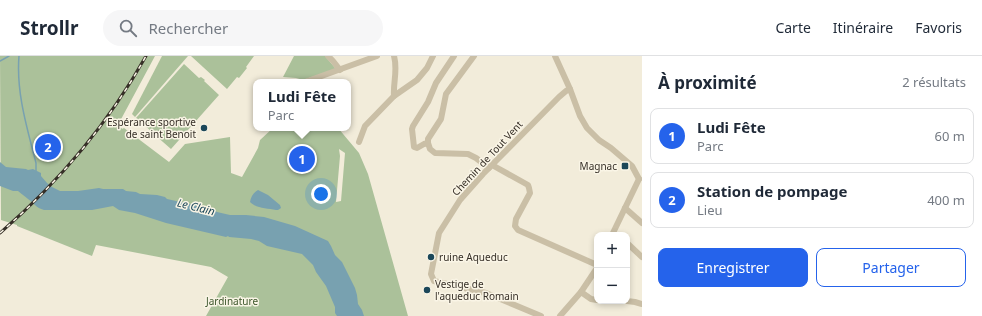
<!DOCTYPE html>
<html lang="fr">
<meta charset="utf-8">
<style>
body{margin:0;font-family:"Noto Sans",sans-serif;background:#f6f6f7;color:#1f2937}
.controls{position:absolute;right:12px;bottom:12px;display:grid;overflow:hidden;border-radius:8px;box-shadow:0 2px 6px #0003}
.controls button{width:36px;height:36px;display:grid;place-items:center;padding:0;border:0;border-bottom:1px solid #e0e1e3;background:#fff;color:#1f2937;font:20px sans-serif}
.you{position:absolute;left:321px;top:138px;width:14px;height:14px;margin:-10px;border:3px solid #fff;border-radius:50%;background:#1a73e8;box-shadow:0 0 0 6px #1a73e833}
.badge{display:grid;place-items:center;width:26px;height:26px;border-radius:50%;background:#2563eb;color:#fff;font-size:13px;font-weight:700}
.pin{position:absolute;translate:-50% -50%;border:2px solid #fff;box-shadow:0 1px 4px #0006}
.popup{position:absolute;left:253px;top:23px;width:98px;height:52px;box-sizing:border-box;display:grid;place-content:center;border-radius:8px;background:#fff;filter:drop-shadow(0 1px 3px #0005);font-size:13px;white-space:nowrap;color:#747a83}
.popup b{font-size:15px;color:#1f2937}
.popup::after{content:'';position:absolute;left:50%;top:100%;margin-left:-8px;border:8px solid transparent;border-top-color:#fff}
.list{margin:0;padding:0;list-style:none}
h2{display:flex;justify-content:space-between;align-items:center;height:52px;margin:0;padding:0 16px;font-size:17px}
h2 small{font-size:13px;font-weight:400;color:#747a83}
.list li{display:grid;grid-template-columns:26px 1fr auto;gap:12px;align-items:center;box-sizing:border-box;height:56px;margin:0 8px 8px;padding:0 8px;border:1px solid #e0e1e3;border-radius:8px}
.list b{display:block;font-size:15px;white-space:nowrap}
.list p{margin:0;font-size:13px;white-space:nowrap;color:#747a83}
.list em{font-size:13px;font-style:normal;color:#747a83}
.actions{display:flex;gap:8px;padding:12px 16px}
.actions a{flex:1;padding:9px 0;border:1px solid #2563eb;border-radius:8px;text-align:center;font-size:14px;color:#2563eb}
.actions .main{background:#2563eb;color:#fff}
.icon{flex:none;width:22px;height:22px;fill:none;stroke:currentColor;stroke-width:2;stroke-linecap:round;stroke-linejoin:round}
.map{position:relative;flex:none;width:642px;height:260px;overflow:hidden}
header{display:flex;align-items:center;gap:24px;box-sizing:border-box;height:56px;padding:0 20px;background:#fff;border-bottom:1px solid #e0e1e3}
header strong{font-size:19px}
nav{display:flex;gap:22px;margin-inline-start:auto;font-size:14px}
.search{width:280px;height:36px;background:#f6f6f7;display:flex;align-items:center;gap:10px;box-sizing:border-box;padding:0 14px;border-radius:22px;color:#747a83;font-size:15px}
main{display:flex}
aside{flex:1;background:#fff}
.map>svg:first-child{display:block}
.green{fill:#abc19a;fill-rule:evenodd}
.water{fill:#78a1b0}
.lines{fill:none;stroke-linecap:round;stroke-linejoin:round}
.stream{stroke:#78a1b0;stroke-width:1.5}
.minor{stroke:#cabfa6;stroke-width:6}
.rail-casing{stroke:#362f27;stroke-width:3}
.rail{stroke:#faf5e6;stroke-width:1.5;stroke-dasharray:4.5;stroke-linecap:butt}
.poi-dot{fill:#1b4759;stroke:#faf5e6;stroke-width:1.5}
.labels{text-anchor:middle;stroke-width:3;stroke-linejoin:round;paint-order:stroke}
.poi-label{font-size:10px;fill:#362f27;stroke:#faf5e6;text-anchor:end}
.street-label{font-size:10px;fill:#362f27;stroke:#faf5e6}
.park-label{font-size:10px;fill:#3c552a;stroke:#faf5e6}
.water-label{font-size:11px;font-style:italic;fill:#1b4759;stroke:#faf5e6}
</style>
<header>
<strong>Strollr</strong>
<div class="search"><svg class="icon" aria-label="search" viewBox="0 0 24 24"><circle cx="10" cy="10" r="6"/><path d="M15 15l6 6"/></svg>Rechercher</div>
<nav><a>Carte</a><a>Itinéraire</a><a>Favoris</a></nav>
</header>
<main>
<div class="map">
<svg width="642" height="260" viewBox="0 0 642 260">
<rect width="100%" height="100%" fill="#f2ecda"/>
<g class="green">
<path d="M0,0H155L119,67L122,73L124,72L169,106L185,88L230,81L231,117L242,121L258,92L260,84L273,72H338L359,97L368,118L408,260H206L228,221L211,211L96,189L92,200L17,170V169L1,164ZM339,93L345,97L341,145L336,146L340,100Z"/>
<polygon points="162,0 188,0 135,61 132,58"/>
<polygon points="191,0 254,0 246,11 247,12 239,22 237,21 227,33"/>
<polygon points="294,0 325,0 336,13 303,24 296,22 283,21"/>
<polygon points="184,8 199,22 201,21 205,24 204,25 219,39 171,93 155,79 154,80 150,77 151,75 136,62"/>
</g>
<g class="water">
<path d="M0,106L6,111L26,113L28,114L33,113L41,117V120L47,127L52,131L60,135H78L99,132L103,133H123L126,135L136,136L140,138L157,139L165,141L167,143L212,153L217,156L230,159H246L264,161L295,170L328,185L331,190L335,199L342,206L355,232L357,239L358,248L362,254L364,260H337L335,257V251L326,230L316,216L313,209L302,198L267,190L259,185L251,183L229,181L228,180L226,181L166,167L135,157L119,154L113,150L92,154H44C36,152 34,147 28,143C25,140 21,138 18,135H13L0,130Z"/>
<path d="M258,134L268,139L280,149L281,152L278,154H276C267,152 257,153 250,146C251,141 253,137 258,134Z"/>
</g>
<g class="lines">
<g class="stream">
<path d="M19,0C16,36 27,72 36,107V116"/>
<polyline points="0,5 9,0"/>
</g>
<g class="minor">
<polyline points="328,0 333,5 340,14"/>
<polyline points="474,0 446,38 441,63 428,83 428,87 430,93 435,97 468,98 476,102 489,112"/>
<polyline points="555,0 570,33 580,60 587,72 599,84 611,92 632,110 639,123"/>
<polyline points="305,26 377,0"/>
<polyline points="394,40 417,24 427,12 433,0"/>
<path d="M359,86L365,70L394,40C393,26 398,14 394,0"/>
<polyline points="428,87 424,88 417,92 414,91 412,73 413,70 428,46 436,27 454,0"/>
<polyline points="492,109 528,129 529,132 530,137 516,163 515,170 518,174 597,209"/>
<polyline points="625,152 642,167"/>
<polyline points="612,179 639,123"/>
<polyline points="627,187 642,201"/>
<polyline points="581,236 591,243 597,244"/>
<polyline points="627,245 635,246 642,248"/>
<polyline points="541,260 486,237 434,225 431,218 439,177 460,144 483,118 559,41 566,35 570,33"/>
<polyline points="560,260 581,236 597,212"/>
</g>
<defs>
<path id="rail" d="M0,177C59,126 108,68 146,0"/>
</defs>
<use href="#rail" class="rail-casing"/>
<use href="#rail" class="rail"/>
</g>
<g class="poi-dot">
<circle cx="204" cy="72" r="4"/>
<rect x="621" y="106" width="8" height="8" rx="2"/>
<circle cx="431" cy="201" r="4"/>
<circle cx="427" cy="234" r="4"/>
</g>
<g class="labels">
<g class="poi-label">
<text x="196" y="70">Espérance sportive<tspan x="196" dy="12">de saint Benoit</tspan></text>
<text x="617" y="114">Magnac</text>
<text x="439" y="205" text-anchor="start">ruine Aqueduc</text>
<text x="435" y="232" text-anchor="start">Vestige de<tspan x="435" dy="12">l'aqueduc Romain</tspan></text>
</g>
<g class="street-label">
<text transform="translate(487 102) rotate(-47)" y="4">Chemin de Tout Vent</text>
</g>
<g class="park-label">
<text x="232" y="249">Jardinature</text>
</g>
<g class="water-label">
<text transform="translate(196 151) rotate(14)" y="4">Le Clain</text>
</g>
</g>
</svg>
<div class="controls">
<button>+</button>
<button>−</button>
</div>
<div class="you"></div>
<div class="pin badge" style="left:302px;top:103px">1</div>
<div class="popup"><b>Ludi Fête</b>Parc</div>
<div class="pin badge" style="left:48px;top:91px">2</div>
</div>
<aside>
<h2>À proximité<small>2 résultats</small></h2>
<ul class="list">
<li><span class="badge">1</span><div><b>Ludi Fête</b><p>Parc</p></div><em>60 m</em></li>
<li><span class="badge">2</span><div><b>Station de pompage</b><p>Lieu</p></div><em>400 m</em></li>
</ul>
<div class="actions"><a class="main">Enregistrer</a><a>Partager</a></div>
</aside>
</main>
